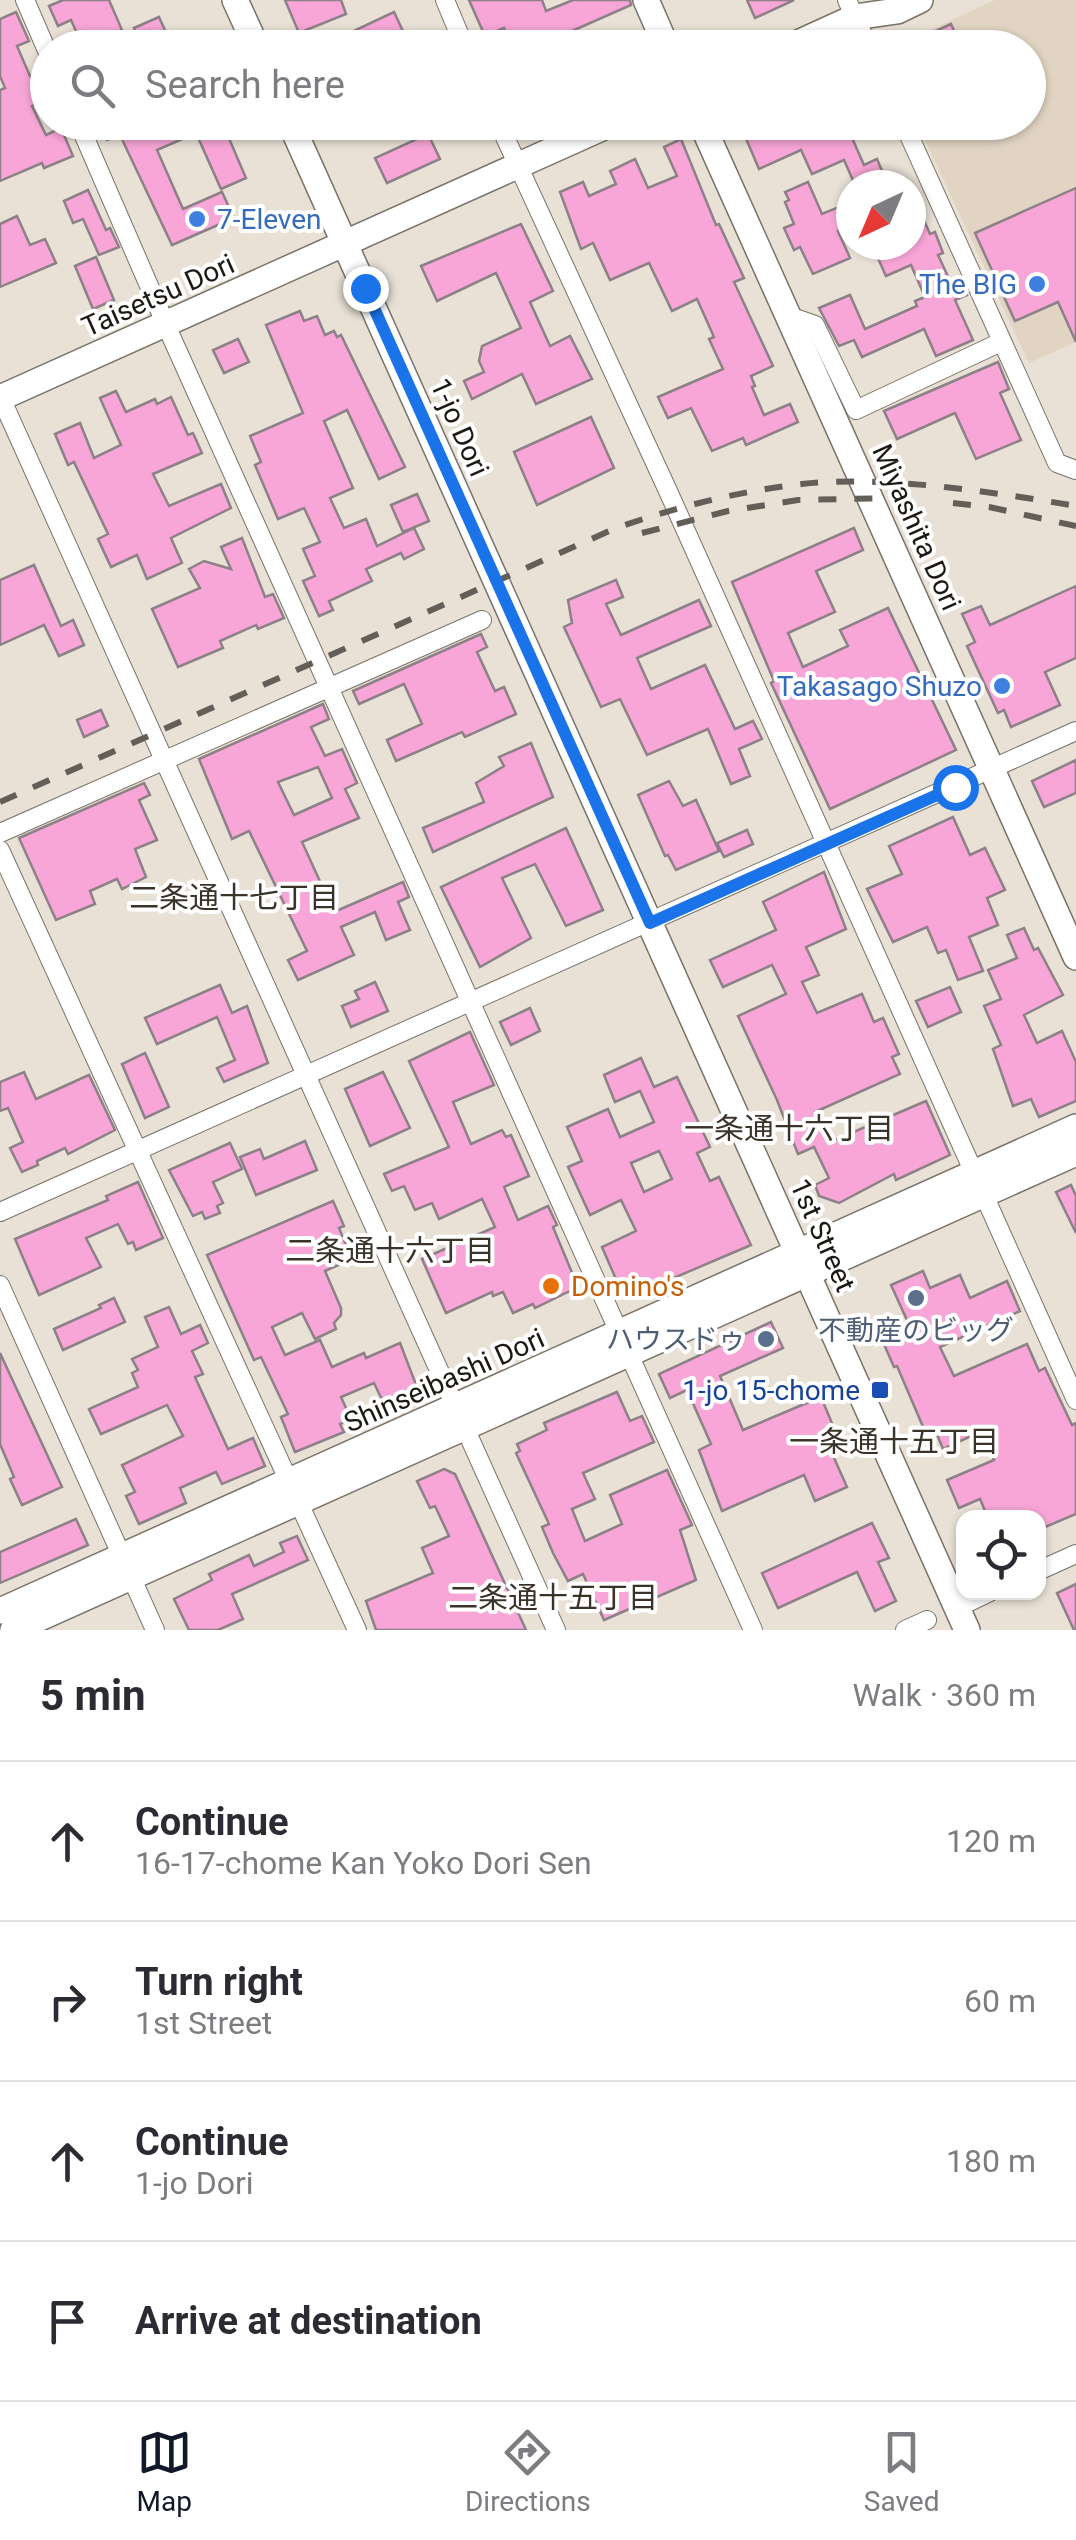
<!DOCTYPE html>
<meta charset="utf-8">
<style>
body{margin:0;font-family:Roboto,"Noto Sans JP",sans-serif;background:#f7f7f7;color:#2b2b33}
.controls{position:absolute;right:30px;bottom:30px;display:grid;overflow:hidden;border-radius:20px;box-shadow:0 2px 8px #0004}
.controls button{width:90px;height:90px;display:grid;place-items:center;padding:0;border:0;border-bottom:2px solid #e1e1e2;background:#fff;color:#2b2b33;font:50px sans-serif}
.compass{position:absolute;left:836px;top:170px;width:90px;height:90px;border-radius:50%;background:#fff;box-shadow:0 2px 8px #0004;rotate:224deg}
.stop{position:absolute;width:30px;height:30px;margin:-22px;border:8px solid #1a73e8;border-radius:50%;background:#fff}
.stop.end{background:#1a73e8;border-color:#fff;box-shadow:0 2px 10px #0008}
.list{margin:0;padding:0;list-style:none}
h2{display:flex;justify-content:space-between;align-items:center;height:130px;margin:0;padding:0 40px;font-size:42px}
h2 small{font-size:32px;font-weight:400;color:#7c7c81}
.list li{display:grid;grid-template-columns:65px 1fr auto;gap:30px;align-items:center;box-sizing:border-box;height:160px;padding:0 40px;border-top:2px solid #e1e1e2}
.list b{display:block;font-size:38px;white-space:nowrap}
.list p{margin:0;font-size:32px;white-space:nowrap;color:#7c7c81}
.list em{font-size:32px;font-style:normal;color:#7c7c81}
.icon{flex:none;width:55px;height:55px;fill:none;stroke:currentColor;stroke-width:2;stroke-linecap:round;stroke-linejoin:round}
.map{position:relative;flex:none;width:1076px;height:1630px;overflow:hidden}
.search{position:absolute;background:#fff;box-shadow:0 2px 8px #0004;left:30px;right:30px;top:30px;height:110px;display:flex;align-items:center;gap:25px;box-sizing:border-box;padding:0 35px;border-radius:55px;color:#7c7c81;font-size:38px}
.sheet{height:770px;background:#fff}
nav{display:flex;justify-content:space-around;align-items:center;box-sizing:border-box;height:140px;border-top:2px solid #e1e1e2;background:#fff;font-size:28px;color:#7c7c81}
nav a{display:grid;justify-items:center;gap:5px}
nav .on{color:#111827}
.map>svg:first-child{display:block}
.built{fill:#e1d4c2}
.building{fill:#f8a6d7;stroke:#8d8087;stroke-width:2.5;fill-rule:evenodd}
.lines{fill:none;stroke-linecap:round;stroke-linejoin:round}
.street-casing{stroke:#797268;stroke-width:20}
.secondary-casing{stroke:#797268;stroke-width:28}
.street{stroke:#fff;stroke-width:18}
.secondary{stroke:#fff;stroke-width:25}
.rail{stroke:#635f58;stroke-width:6;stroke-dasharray:18 18;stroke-linecap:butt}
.route{stroke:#1a73e8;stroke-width:12}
.shop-dot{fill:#3f7fe0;stroke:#fff;stroke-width:4}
.food-dot{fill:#e8710a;stroke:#fff;stroke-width:4}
.service-dot{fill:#5c6f8a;stroke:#fff;stroke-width:4}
.transit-dot{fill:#1a4fb4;stroke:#fff;stroke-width:4}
.labels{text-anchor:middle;stroke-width:8;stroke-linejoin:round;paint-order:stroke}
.shop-label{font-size:28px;fill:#366cbe;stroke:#fff;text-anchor:end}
.street-label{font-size:28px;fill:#1c1915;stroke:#fff}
.food-label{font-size:28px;fill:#c56008;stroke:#fff;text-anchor:start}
.service-label{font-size:28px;fill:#4e5e75;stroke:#fff}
.transit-label{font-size:28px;fill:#164399;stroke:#fff;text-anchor:end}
.neighbourhood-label{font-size:30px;fill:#3a332a;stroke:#fff}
</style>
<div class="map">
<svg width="1076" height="1630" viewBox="0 0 1076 1630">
<rect width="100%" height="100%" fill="#e9e1d6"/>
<polygon class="built" points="995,0 1076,0 1076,342 1029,363 917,123 1028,122 1028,48 891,48"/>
<g class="building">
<polygon points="63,0 109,0 122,30 83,47 71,20 58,26 49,6"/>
<polygon points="285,0 341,0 346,14 299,33"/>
<polygon points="469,0 542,0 546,11 573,0 630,0 631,5 563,35 568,48 512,48 504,28 485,36"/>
<polygon points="747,0 794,0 755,18"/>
<polygon points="16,12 29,41 17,46 30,76 39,72 48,91 48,98 32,106 46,135 61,128 73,156 44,168 42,163 0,181 0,90 5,88 0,76 0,19"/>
<polygon points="394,12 411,48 351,48 345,35"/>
<polygon points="159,17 173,48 143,48 134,28"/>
<polygon points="951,24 962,48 899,48"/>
<polygon points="99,122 222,122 246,178 221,189 196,133 157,150 183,209 222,192 234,218 172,245 120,135 107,140"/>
<polygon points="739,122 845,122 864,165 877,159 888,185 855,185 844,160 812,174 801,150 759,169"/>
<polygon points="428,134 440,159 387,183 375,158"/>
<polygon points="681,139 716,225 719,224 744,278 734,282 773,366 751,376 755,386 752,387 764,415 790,404 798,422 746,445 743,438 712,451 691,408 668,418 658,397 723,369 709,339 714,337 697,299 672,311 649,263 610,280 593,243 581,249 560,192 583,182 589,196 616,184 610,171 635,159 648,188 677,176 664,147"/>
<polygon points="808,182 822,214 851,202 851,226 838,231 850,258 813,274 800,247 794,250 784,228 794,224 785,202 789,200 785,192"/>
<polygon points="1076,188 1076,342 1058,302 1015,321 975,233"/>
<polygon points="88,190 106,230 110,228 119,247 99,255 83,219 73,223 64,201"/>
<polygon points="911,191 930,234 935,232 943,253 938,255 952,285 961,281 967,295 955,300 973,340 936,356 924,329 862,357 854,340 839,346 819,308 850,295 865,329 917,306 915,301 925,297 911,265 886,276 877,256 901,245 911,245"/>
<polygon points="17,216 30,245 45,239 56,263 0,287 0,224"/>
<polygon points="521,224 553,291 530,302 550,346 570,336 592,379 536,404 522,374 472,399 464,381 484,372 479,361 482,346 521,328 496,273 437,301 421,266"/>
<polygon points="96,257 114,300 93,309 75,266"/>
<polygon points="300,311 304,321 317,316 325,335 334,331 337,337 341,335 405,467 379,479 347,410 324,421 353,488 330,498 344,528 366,519 377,546 414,528 424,549 404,559 401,553 366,569 372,581 329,601 333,610 319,616 303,581 315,576 303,549 320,542 304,508 278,519 255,465 261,462 250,436 303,413 266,325"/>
<polygon points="238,339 249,362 224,373 213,350"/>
<polygon points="998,362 1009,389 1000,393 1021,440 976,459 955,413 897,439 884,411"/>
<polygon points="116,391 126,412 155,399 157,404 171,397 188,435 193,433 202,453 153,474 169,506 221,484 231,508 171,538 182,563 147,579 137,555 111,567 98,539 108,534 74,462 68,465 55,434 80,423 94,458 121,445 100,398"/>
<polygon points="591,417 614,468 537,505 514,452"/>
<polygon points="417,494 429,521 403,532 391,505"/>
<polygon points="854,528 863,550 816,571 835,612 788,633 803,667 848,646 840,630 888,608 956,750 830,809 771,683 774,681 732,582"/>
<polygon points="242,538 265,597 273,594 284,618 258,629 256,625 220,641 223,648 178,667 152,609 200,588 189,569 204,561 231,569 221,547"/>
<polygon points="34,565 61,626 73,620 84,645 59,656 44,625 0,645 0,580"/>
<polygon points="616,580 623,597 606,604 621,635 699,600 711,626 637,658 651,689 705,665 735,729 753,721 762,739 739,749 750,776 731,784 708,729 647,755 620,699 601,707 564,627 572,623 568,600"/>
<polygon points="1076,586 1076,658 1045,672 1060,705 1011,727 1004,710 998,713 967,646 975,642 962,614 981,606 990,625"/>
<polygon points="481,634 487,647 477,652 495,691 504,687 516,714 465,737 462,732 396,761 387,740 422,724 404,684 359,704 353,691"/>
<path d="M323,704L329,719L311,727L325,756L342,749L357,783L345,789L359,818L302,842L334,912L403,882L409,897L398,902L410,930L386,940L375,912L341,927L354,955L298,980L288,960L307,951L249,831L232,839L199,759ZM318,767L332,798L294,815L278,782Z"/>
<polygon points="101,710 108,726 84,737 77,720"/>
<polygon points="531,743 553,797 433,852 423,828 484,802 476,783 504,766 499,757"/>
<polygon points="1076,760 1076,793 1044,807 1032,781"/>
<polygon points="669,781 683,806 696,800 719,851 676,870 668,855 665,856 638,795"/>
<polygon points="144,783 150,795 139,800 157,840 135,849 146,877 122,889 117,879 90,891 95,904 56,920 19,838"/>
<polygon points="953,817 970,855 985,848 1005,890 987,898 998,925 969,937 983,971 958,980 946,950 938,953 927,927 893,942 867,889 902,874 889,846"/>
<polygon points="566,828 603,910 566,926 535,864 502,878 531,938 480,967 441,887"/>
<polygon points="747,830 753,844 724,857 717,843"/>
<polygon points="824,872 846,929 806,947 819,975 802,982 817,1013 862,994 874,1022 883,1018 899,1054 892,1057 900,1074 815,1112 828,1143 926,1101 950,1155 896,1180 894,1174 839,1203 819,1196 815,1185 829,1178 814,1147 798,1154 777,1100 738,1016 786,994 772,965 723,987 710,960 776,930 763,902"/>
<polygon points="1024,928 1034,950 1038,948 1063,995 1024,1015 1037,1043 1062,1031 1076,1062 1076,1101 1039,1117 1031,1099 1013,1106 993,1049 1001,1045 984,1006 1001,999 988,970 1017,958 1007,935"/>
<polygon points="375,982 388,1011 351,1027 342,1006 359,999 355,991"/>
<polygon points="220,985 232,1013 247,1006 268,1063 224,1082 217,1068 235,1060 217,1017 157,1044 145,1018"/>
<polygon points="950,987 961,1012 928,1027 916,1001"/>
<polygon points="530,1008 540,1031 511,1045 500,1022"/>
<polygon points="470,1032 494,1085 453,1102 471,1144 502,1130 506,1137 511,1135 529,1176 504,1187 518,1220 548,1206 557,1225 553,1227 578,1287 535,1308 533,1304 513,1313 503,1292 493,1296 492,1292 446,1313 422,1259 495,1227 482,1199 439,1219 432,1203 415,1210 404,1186 392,1191 384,1174 449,1147 409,1061"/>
<polygon points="145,1053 169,1107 145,1118 122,1064"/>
<path d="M641,1058L654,1087L677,1077L710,1147L697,1153L710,1181L719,1177L751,1245L636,1294L634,1288L622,1293L602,1247L636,1231L621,1200L590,1215L568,1167L582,1161L567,1127L608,1109L620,1137L654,1122L640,1091L615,1102L604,1075ZM659,1151L672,1179L644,1192L631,1163Z"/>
<polygon points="24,1072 36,1099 89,1075 115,1130 68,1154 65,1148 37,1161 38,1165 22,1172 10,1148 23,1142 8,1108 0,1111 0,1082"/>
<polygon points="383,1072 410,1128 370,1146 345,1089"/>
<polygon points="305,1141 317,1170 256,1195 240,1157 260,1149 264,1159"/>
<polygon points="230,1143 242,1169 213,1182 223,1203 217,1206 220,1213 205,1219 202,1212 193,1216 169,1170"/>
<polygon points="138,1182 163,1238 136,1250 133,1242 128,1244 118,1224 86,1238 101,1267 39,1295 15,1239 108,1200 106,1196"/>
<polygon points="1071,1185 1076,1196 1076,1233 1056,1192"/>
<polygon points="333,1201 344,1226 339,1228 352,1259 325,1271 341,1308 341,1315 334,1323 336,1329 315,1339 302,1313 272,1327 285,1355 320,1340 332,1367 364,1353 366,1358 400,1343 420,1395 387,1410 374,1383 341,1397 351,1419 340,1424 344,1432 295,1452 281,1417 288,1414 261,1357 254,1360 207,1255"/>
<polygon points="923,1271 930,1288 960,1275 970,1298 1007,1281 1020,1311 940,1347 954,1376 1027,1344 1039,1371 1045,1368 1072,1425 1076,1423 1076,1514 1038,1530 1038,1518 988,1518 980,1499 959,1508 947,1480 994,1460 982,1431 943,1449 936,1432 927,1436 897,1366 894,1367 883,1342 911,1329 891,1285"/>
<polygon points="114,1298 125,1322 63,1350 54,1329 101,1308 99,1305"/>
<polygon points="169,1307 181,1334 200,1325 208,1343 192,1351 203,1374 195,1377 228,1449 253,1438 265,1466 222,1484 216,1472 180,1488 186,1503 139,1524 126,1496 135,1492 122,1465 183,1436 167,1405 101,1434 89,1409 138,1387 132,1373 138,1370 132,1359 158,1347 145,1317"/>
<polygon points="771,1322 783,1348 720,1376 743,1430 821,1397 834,1428 823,1433 847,1487 815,1501 804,1475 722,1511 699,1450 711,1444 687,1390 670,1398 659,1374"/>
<polygon points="0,1353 62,1487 22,1505 10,1479 14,1477 0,1444"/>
<polygon points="617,1392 630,1421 642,1416 654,1442 583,1473 595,1499 572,1509 585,1541 622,1524 610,1495 667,1470 692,1525 680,1530 696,1580 604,1620 583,1574 568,1581 553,1553 542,1527 549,1524 516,1453 520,1451 517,1444 547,1430 544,1423"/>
<polygon points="444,1469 455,1474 526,1630 376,1630 366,1601 433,1573 422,1548 449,1536 435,1506 430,1508 417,1481"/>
<polygon points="76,1519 88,1545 0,1583 0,1552"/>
<polygon points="872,1523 889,1558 878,1562 896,1601 875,1611 857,1572 778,1608 762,1573"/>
<polygon points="297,1536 308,1560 232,1594 243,1619 218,1630 189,1630 174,1599 212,1580 209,1574 249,1555 254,1566 284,1552 280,1543"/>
<polygon points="1076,1584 1076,1630 1074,1630 1057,1593"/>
</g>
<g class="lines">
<defs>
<g id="street">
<polyline points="25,0 48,53"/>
<polyline points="445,0 465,48"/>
<polyline points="847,0 869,48"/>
<polyline points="78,122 166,325 753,1630"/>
<polyline points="498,122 668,491 1076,1400"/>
<polyline points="903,122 1057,463 1076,470"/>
<polyline points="789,316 815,325 856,410 1001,342"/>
<polyline points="1,398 556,1630"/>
<polyline points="0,833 482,620"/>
<polyline points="0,850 357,1630"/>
<polyline points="0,1212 1076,731"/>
<polyline points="0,1285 155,1630"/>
<polyline points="1038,1571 1076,1554"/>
<polyline points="957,1608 990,1592"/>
<polyline points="905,1630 927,1620"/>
</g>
<g id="secondary">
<polyline points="235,0 257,48"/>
<polyline points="646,0 667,48"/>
<polyline points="787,48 855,17 897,11 920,0"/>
<polyline points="290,122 967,1630"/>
<polyline points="701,122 1076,957"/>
<polyline points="0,398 615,122"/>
<polyline points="0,1611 1076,1127"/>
<polyline points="13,1630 1076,1153"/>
</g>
</defs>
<use href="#street" class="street-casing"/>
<use href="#secondary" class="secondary-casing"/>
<use href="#street" class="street"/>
<use href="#secondary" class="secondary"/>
<g class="rail">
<polyline points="953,503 989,507 1076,526"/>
<polyline points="642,533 728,511 798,500 894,498"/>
<path d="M0,802L616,528C677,507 739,491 802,484C886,475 992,492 1076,506"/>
</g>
</g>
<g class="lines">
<polyline class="route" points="365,288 650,923 955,787"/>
</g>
<g class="shop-dot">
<circle cx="197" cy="219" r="10"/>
<circle cx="1037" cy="284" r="10"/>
<circle cx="1002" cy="686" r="10"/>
</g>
<circle class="food-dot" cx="551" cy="1286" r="10"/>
<g class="service-dot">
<circle cx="916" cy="1298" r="10"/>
<circle cx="766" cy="1339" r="10"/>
</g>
<rect class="transit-dot" x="870" y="1380" width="20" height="20" rx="5"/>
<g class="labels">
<g class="shop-label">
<text x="217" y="229" text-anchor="start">7-Eleven</text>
<text x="1017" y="294">The BIG</text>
<text x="982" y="696">Takasago Shuzo</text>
</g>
<g class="street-label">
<text transform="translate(158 295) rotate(-24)" y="10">Taisetsu Dori</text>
<text transform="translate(460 427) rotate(66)" y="10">1-jo Dori</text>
<text transform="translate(917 527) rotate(66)" y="10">Miyashita Dori</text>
<text transform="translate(823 1235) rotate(66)" y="10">1st Street</text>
<text transform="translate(444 1380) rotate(-24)" y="10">Shinseibashi Dori</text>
</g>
<g class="food-label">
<text x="571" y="1296">Domino's</text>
</g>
<g class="service-label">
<text x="916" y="1340">不動産のビッグ</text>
<text x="746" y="1349" text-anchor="end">ハウスドゥ</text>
</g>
<g class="transit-label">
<text x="860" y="1400">1-jo 15-chome</text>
</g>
<g class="neighbourhood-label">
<text x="234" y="908">二条通十七丁目</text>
<text x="789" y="1139">一条通十六丁目</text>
<text x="390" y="1261">二条通十六丁目</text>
<text x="894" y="1452">一条通十五丁目</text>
<text x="553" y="1608">二条通十五丁目</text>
</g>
</g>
</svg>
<div class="controls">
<button><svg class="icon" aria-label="locate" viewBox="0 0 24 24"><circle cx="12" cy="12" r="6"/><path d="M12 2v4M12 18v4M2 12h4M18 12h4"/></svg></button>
</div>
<svg class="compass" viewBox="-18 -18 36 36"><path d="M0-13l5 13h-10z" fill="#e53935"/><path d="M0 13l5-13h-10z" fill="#7c7c81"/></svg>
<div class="stop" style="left:955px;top:787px"></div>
<div class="stop end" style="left:365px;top:288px"></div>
<div class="search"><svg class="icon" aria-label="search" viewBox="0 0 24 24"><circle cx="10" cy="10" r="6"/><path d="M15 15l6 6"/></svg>Search here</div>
</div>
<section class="sheet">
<h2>5 min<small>Walk · 360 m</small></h2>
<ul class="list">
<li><svg class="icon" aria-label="ahead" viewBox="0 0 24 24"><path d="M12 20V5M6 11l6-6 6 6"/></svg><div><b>Continue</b><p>16-17-chome Kan Yoko Dori Sen</p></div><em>120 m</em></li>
<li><svg class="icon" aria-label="right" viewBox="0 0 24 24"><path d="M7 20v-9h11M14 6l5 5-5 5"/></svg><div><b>Turn right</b><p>1st Street</p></div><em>60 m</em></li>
<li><svg class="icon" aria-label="ahead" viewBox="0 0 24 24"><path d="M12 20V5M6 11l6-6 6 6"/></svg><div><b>Continue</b><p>1-jo Dori</p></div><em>180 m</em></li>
<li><svg class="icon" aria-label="arrive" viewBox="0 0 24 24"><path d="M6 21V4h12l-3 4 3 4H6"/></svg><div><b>Arrive at destination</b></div></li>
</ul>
</section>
<nav>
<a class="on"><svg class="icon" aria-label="map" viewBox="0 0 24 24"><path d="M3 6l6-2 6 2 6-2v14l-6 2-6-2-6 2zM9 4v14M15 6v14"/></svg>Map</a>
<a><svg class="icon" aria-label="directions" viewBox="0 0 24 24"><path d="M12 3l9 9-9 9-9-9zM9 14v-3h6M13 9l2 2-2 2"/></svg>Directions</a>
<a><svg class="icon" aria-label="saved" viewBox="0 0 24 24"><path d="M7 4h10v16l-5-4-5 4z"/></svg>Saved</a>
</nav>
